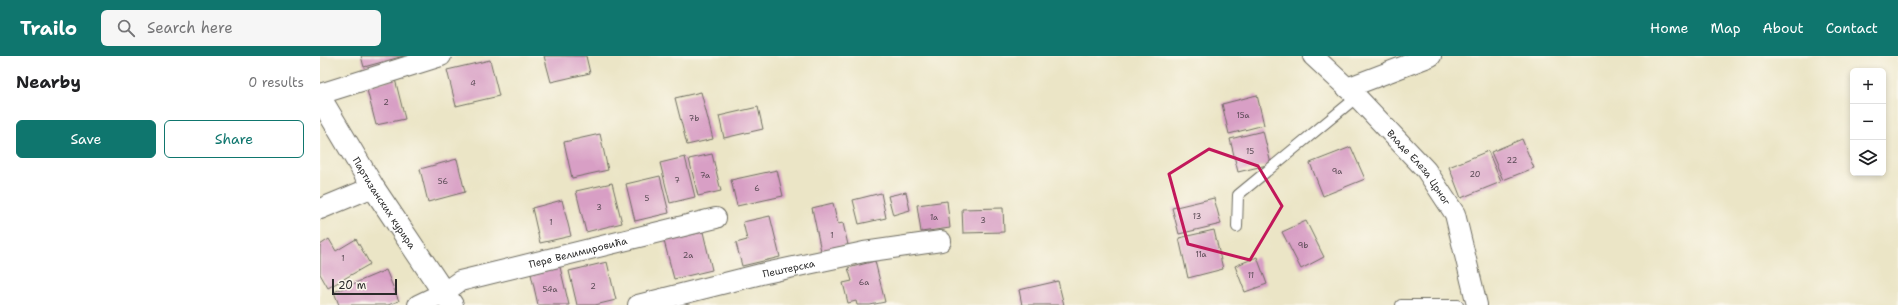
<!DOCTYPE html>
<meta charset="utf-8">
<style>
body{margin:0;font-family:"Shantell Sans",sans-serif;background:#f6f6f6;color:#202124}
.controls{position:absolute;right:12px;top:12px;display:grid;overflow:hidden;border-radius:6px;box-shadow:0 2px 6px #0003}
.controls button{width:36px;height:36px;display:grid;place-items:center;padding:0;border:0;border-bottom:1px solid #e0e0e0;background:#fff;color:#202124;font:20px sans-serif}
.scale{position:absolute;left:12px;bottom:10px;width:65px;box-sizing:border-box;padding-left:4px;border:2px solid #2b2b2b;border-top:0;font-size:11px;line-height:14px;white-space:nowrap;color:#2b2b2b;-webkit-text-stroke:3px #fbf7ec;paint-order:stroke}
.list{margin:0;padding:0;list-style:none}
h2{display:flex;justify-content:space-between;align-items:center;height:52px;margin:0;padding:0 16px;font-size:17px}
h2 small{font-size:13px;font-weight:400;color:#757577}
.actions{display:flex;gap:8px;padding:12px 16px}
.actions a{flex:1;padding:9px 0;border:1px solid #0f766e;border-radius:6px;text-align:center;font-size:14px;color:#0f766e}
.actions .main{background:#0f766e;color:#fff}
.icon{flex:none;width:22px;height:22px;fill:none;stroke:currentColor;stroke-width:2;stroke-linecap:round;stroke-linejoin:round}
.map{position:relative;flex:none;width:1578px;height:249px;overflow:hidden}
header{display:flex;align-items:center;gap:24px;box-sizing:border-box;height:56px;padding:0 20px;background:#0f766e;color:#fff}
header strong{font-size:19px}
nav{display:flex;gap:22px;margin-inline-start:auto;font-size:14px}
.search{width:280px;height:36px;background:#f6f6f6;display:flex;align-items:center;gap:10px;box-sizing:border-box;padding:0 14px;border-radius:6px;color:#757577;font-size:15px}
main{display:flex}
aside{flex:1;background:#fff}
.map>svg:first-child{display:block}
.building{fill:#d89fc5}
.lines{fill:none;stroke-linecap:round;stroke-linejoin:round}
.service-casing{stroke:#6e6c61;stroke-width:12}
.minor-casing{stroke:#6e6c61;stroke-width:22}
.tertiary-casing{stroke:#6e6c61;stroke-width:24}
.service{stroke:#fff;stroke-width:10}
.minor{stroke:#fff;stroke-width:20}
.tertiary{stroke:#fff;stroke-width:22}
.marked{fill:none;stroke:#c2185b;stroke-width:3;stroke-linejoin:round}
.labels{text-anchor:middle;stroke-width:4;stroke-linejoin:round;paint-order:stroke}
.number-label{font-size:8px;fill:#564852}
.street-label{font-size:10px;fill:#2b2b2b;stroke:#fbf7ec}
</style>
<header>
<strong>Trailo</strong>
<div class="search"><svg class="icon" aria-label="search" viewBox="0 0 24 24"><circle cx="10" cy="10" r="6"/><path d="M15 15l6 6"/></svg>Search here</div>
<nav><a>Home</a><a>Map</a><a>About</a><a>Contact</a></nav>
</header>
<main>
<aside>
<h2>Nearby<small>0 results</small></h2>
<ul class="list">
</ul>
<div class="actions"><a class="main">Save</a><a>Share</a></div>
</aside>
<div class="map">
<svg width="1578" height="249" viewBox="0 0 1578 249">
<rect width="100%" height="100%" fill="#fbf7ec"/>
<filter id="ink" filterUnits="userSpaceOnUse"><feTurbulence type="fractalNoise" baseFrequency=".025" numOctaves="2"/><feDisplacementMap in="SourceGraphic" scale="8" xChannelSelector="R" yChannelSelector="G"/><feConvolveMatrix kernelMatrix="1 2 1 2 8 2 1 2 1" color-interpolation-filters="sRGB"/></filter>
<filter id="wash" filterUnits="userSpaceOnUse"><feTurbulence type="fractalNoise" baseFrequency=".012" numOctaves="4" result="noise"/><feDisplacementMap in="SourceGraphic" scale="16" xChannelSelector="R" yChannelSelector="G"/><feGaussianBlur stdDeviation="0.9" result="paint"/><feColorMatrix in="noise" values="0 0 0 0 0 0 0 0 0 0 0 0 0 0 0 0 0 1.4 0 .05"/><feComposite in="paint" operator="in"/></filter>
<g filter="url(#wash)">
<rect width="100%" height="100%" fill="#ebe5c6"/>
<g id="blocks">
<g class="building">
<polygon points="41,0 84,0 44,11"/>
<polygon points="224,0 266,0 270,17 231,26"/>
<polygon points="170,4 179,40 136,50 127,14"/>
<polygon points="75,23 85,63 56,69 46,30"/>
<polygon points="381,36 393,83 367,89 355,42"/>
<polygon points="937,39 944,69 909,78 902,48"/>
<polygon points="438,51 443,73 404,82 399,60"/>
<polygon points="943,75 951,108 918,116 910,83"/>
<polygon points="280,78 288,114 252,122 244,86"/>
<polygon points="1202,83 1214,112 1183,124 1171,96"/>
<polygon points="1031,91 1045,123 1003,140 990,107"/>
<polygon points="1168,95 1181,126 1141,142 1129,111"/>
<polygon points="392,98 401,135 378,140 369,103"/>
<polygon points="365,101 375,141 350,147 340,107"/>
<polygon points="137,103 145,136 108,146 100,113"/>
<polygon points="457,114 463,140 417,150 411,124"/>
<polygon points="340,120 349,157 315,165 306,128"/>
<polygon points="292,127 302,167 266,176 256,135"/>
<polygon points="586,136 590,154 573,159 568,140"/>
<polygon points="561,137 566,162 539,168 533,144"/>
<polygon points="894,142 901,168 859,178 852,152"/>
<polygon points="242,144 251,180 220,187 212,152"/>
<polygon points="627,145 630,172 601,176 597,149"/>
<polygon points="513,147 518,168 523,167 528,189 501,195 492,152"/>
<polygon points="683,152 684,176 643,177 642,153"/>
<polygon points="450,160 460,201 422,210 416,187 427,184 423,166"/>
<polygon points="986,165 1004,201 981,213 962,176"/>
<polygon points="894,174 903,213 868,222 859,182"/>
<polygon points="383,176 392,214 354,223 344,185"/>
<polygon points="9,183 16,195 36,183 50,208 8,232 0,218 0,189"/>
<polygon points="937,201 947,228 925,236 915,210"/>
<polygon points="555,205 565,246 550,249 537,249 536,245 528,247 523,227 532,225 528,212"/>
<polygon points="287,206 296,244 275,249 257,249 249,215"/>
<polygon points="240,211 249,249 218,249 211,218"/>
<polygon points="66,214 79,245 68,249 19,249 14,236"/>
<polygon points="738,225 744,249 702,249 699,234"/>
</g>
</g>
</g>
<g filter="url(#ink)">
<use href="#blocks" fill-opacity="0" stroke="#6e6c61" stroke-width="1"/>
<g class="lines">
<defs>
<g id="service">
<polyline points="917,171 918,139 1037,41"/>
<polyline points="1081,249 1138,249"/>
</g>
<g id="minor">
<path id="s1" d="M993,0L1037,41L1106,114L1135,158L1157,249"/>
<polyline points="1027,32 1111,0"/>
<polyline points="0,38 121,0"/>
<polyline points="0,153 53,131"/>
<path id="s2" d="M98,249L123,237L140,225L396,162"/>
<path id="s3" d="M318,249L441,218L544,196L621,185"/>
</g>
<g id="tertiary">
<path id="s4" d="M0,42L53,131L132,249"/>
</g>
</defs>
<use href="#service" class="service-casing"/>
<use href="#minor" class="minor-casing"/>
<use href="#tertiary" class="tertiary-casing"/>
<use href="#service" class="service"/>
<use href="#minor" class="minor"/>
<use href="#tertiary" class="tertiary"/>
</g>
</g>
<path class="marked" d="M889,93L938,110L962,150L930,204L868,188L849,118Z"/>
<g class="labels">
<g class="number-label">
<text x="153" y="30">4</text>
<text x="66" y="49">2</text>
<text x="923" y="62">15a</text>
<text x="374" y="65">7b</text>
<text x="930" y="98">15</text>
<text x="1192" y="107">22</text>
<text x="1017" y="118">9a</text>
<text x="1155" y="121">20</text>
<text x="385" y="122">7a</text>
<text x="357" y="127">7</text>
<text x="123" y="128">56</text>
<text x="437" y="135">6</text>
<text x="327" y="145">5</text>
<text x="279" y="154">3</text>
<text x="877" y="163">13</text>
<text x="614" y="164">1a</text>
<text x="663" y="167">3</text>
<text x="231" y="169">1</text>
<text x="512" y="182">1</text>
<text x="983" y="192">9b</text>
<text x="881" y="201">11a</text>
<text x="368" y="202">2a</text>
<text x="23" y="205">1</text>
<text x="931" y="222">11</text>
<text x="544" y="229">6a</text>
<text x="273" y="233">2</text>
<text x="230" y="236">54a</text>
</g>
<g class="street-label">
<text dy="4" stroke="none"><textPath href="#s1" startOffset="154">Владе Елеза Црног</textPath></text>
<text dy="4" stroke="none"><textPath href="#s4" startOffset="123">Партизанских курира</textPath></text>
<text dy="4" stroke="none"><textPath href="#s2" startOffset="170">Пере Велимировића</textPath></text>
<text dy="4" stroke="none"><textPath href="#s3" startOffset="155">Пештерска</textPath></text>
</g>
</g>
</svg>
<div class="controls">
<button>+</button>
<button>−</button>
<button><svg class="icon" aria-label="layers" viewBox="0 0 24 24"><path d="M12 4l9 5-9 5-9-5zM3 14l9 5 9-5"/></svg></button>
</div>
<div class="scale">20 m</div>
</div>
</main>
